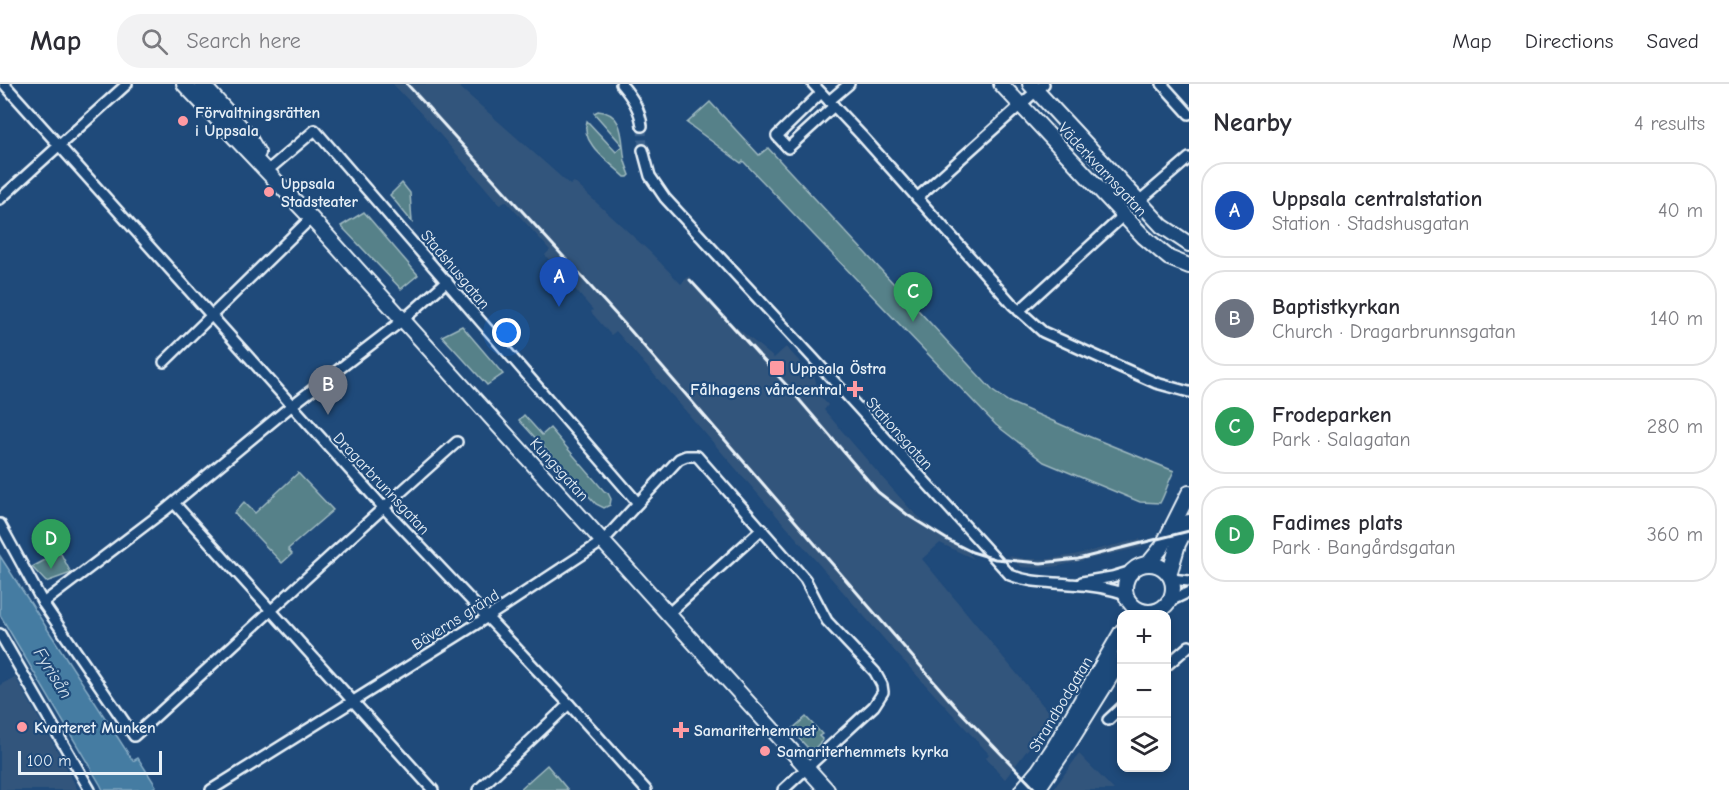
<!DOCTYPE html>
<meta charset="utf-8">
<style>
body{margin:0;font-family:"Comic Neue",sans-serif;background:#f2f2f3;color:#2b2b33}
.controls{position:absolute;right:18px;bottom:18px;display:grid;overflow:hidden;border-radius:12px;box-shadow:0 3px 9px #0003}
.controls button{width:54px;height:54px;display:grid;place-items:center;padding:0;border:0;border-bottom:2px solid #e1e1e2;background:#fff;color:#2b2b33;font:30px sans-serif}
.scale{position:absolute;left:18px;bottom:15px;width:144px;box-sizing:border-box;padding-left:6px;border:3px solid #e8f1f8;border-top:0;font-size:16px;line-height:21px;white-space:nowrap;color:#e8f1f8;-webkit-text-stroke:4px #1f4a7a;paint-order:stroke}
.you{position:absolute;left:507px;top:249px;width:21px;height:21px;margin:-15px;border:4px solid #fff;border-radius:50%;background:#1a73e8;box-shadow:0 0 0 9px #1a73e833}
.badge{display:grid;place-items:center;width:39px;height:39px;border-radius:50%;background:#8a5d65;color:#fff;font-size:20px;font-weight:700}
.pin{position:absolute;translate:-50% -50px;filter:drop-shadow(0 2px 3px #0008)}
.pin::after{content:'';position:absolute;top:32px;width:21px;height:18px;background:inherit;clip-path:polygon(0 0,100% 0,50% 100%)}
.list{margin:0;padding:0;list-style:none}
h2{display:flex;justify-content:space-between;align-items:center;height:78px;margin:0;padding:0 24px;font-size:26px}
h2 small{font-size:20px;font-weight:400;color:#7c7c81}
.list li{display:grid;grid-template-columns:39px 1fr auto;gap:18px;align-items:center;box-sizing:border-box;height:96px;margin:0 12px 12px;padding:0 12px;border:2px solid #e1e1e2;border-radius:24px}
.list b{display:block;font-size:22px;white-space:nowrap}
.list p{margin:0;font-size:20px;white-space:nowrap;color:#7c7c81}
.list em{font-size:20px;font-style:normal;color:#7c7c81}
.icon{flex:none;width:33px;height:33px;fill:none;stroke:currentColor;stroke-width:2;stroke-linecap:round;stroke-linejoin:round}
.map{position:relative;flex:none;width:1189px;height:706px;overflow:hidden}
header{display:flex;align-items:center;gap:36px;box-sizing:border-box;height:84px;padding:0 30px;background:#fff;border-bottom:2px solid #e1e1e2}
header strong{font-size:28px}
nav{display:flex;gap:33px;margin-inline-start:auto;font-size:21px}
.search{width:420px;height:54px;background:#f2f2f3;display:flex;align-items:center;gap:15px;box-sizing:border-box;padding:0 21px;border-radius:24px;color:#7c7c81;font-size:22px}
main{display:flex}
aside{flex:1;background:#fff}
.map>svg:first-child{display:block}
.built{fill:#33557c}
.green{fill:#568189;stroke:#9fb9c0;stroke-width:1.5}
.water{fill:#457ca2;stroke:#86abc4;stroke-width:1.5}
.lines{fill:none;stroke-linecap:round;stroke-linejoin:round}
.minor-tunnel{stroke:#3d638d;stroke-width:9;stroke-dasharray:9 4.5;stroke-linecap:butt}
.minor-casing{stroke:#e8f1f8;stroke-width:14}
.secondary-casing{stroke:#e8f1f8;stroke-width:18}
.minor{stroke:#1f4a7a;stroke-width:9}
.secondary{stroke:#1f4a7a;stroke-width:14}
.rail{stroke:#e8f1f8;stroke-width:3}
.poi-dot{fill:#ff9aa2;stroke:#1f4a7a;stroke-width:2}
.labels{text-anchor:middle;stroke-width:4.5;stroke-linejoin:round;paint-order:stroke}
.poi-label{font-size:16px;font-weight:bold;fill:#e8f1f8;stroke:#1f4a7a;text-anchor:start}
.street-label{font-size:16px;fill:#e8f1f8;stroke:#1f4a7a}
.water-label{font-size:18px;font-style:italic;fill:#d0dfeb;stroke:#1f4a7a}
</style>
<header>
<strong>Map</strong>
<div class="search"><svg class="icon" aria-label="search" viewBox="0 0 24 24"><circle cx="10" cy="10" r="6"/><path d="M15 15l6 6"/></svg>Search here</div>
<nav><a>Map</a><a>Directions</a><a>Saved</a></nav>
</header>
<main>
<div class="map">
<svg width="1189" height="706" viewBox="0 0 1189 706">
<rect width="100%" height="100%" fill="#1f4a7a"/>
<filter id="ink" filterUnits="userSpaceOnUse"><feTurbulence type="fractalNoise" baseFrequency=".0167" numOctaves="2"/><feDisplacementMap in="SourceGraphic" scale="12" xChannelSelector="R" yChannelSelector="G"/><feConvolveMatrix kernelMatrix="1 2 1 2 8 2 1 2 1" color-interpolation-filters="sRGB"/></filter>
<g filter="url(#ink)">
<g class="built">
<polygon points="393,0 456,0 570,101 574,98 650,168 681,200 689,192 735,242 774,274 786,263 815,294 819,311 828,321 824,326 879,390 911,426 929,442 962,462 974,475 940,459 922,475 1050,630 1028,665 1005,695 986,674 989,670 891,563 616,247 611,251 591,228 593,226 545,171 550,166 506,117 500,121 431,40"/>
<polygon points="1140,455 1142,463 1059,482 1040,484 1022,483 1008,472 1026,475 1049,475 1074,471"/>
<polygon points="15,593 53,659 78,706 0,706 0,601"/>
<polygon points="1079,670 1114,706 1053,706"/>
</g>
<g class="green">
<path d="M710,18L759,71L768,64L994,308L1009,318L1078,348L1174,387C1168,398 1166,408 1160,419L1140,418L1044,378L996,341L743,77L741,79L687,39Z"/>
<path d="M598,27C626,29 621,57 625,77C626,81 628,86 630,91L628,93H625C611,79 579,59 587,37L616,68L623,62L594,29Z"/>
<polygon points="402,99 410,109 412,138 390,111"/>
<polygon points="364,128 418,191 401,205 341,142"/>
<polygon points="462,242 503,290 487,301 442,252"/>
<polygon points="524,331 542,351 550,344 604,407 608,409 611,415 610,421 604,424 596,420 519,336"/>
<polygon points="298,389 333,426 288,465 292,470 282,479 234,429 244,418 255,429"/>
<polygon points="60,468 71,489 46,498 32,483"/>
<polygon points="806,633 822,650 819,652 823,656 814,665 808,664 791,646"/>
<polygon points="547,681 568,706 519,706"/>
</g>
<polygon class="water" points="0,472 133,677 138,674 156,702 150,706 103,706 100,700 0,531"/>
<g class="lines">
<polyline class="minor-tunnel" points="642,42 643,66"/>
<defs>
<g id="minor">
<polyline points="4,0 383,423 569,620 646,706"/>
<path d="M621,0C632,13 640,25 642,42"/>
<polyline points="813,0 862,52 1013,221 1043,248 1156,299 1189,308"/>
<polyline points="1162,0 1189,30"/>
<polyline points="821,9 777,52 788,64 834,22"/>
<polyline points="829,17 849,0"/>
<path d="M643,66L650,92L665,114L813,274L1010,491C1030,499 1049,498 1070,500C1089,501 1108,504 1126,510"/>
<polyline points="267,87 315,46 638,419"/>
<polyline points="917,114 1044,0"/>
<polyline points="0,115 127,0"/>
<polyline points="1138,118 1189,74"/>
<polyline points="1019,227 1124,131"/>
<polyline points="164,278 311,134"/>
<polyline points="174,419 433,706"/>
<path d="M0,440L43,519L134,652C242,554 348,454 457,358"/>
<polyline points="1171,495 1189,497"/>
<polyline points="1082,498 1112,493 1132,487"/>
<polyline points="1168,518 1189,508"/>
<polyline points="43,519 164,427 291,322 403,236 447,197"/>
<polyline points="669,529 762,445"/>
<polyline points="0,550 90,706"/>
<polyline points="1166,582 1189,562"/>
<polyline points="1108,636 1122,623"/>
<polyline points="211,706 486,534 603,457 679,375 686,372 697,372 805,495 827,537 875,588 882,601 883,608 874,622 783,706"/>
<polyline points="478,706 569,620"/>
</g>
<g id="secondary">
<polyline points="184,0 311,134 827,706"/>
<polyline points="202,0 247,50 258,69"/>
<polyline points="1001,0 1144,153 1169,174 1189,182"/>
<polyline points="1030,0 1162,142 1189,160"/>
<polyline points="1148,480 1162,463 1189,409"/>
<circle cx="1149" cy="504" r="24"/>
<polyline points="1169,491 1178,460 1189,438"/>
<polyline points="1022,706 1039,686 1053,665 1122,547"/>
<polyline points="1037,706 1069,659 1122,574"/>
</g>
</defs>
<use href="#minor" class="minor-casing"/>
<use href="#secondary" class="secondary-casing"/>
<use href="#minor" class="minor"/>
<use href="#secondary" class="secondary"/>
<g class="rail">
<polyline points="407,0 630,246 955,622 1036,706"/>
<polyline points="690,196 790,305 878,408 909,432 948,456 972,468 995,475 1041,479 1078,475 1189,447"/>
</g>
</g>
</g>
<g class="poi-dot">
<circle cx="183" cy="37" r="6"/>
<circle cx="269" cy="108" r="6"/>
<rect x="769" y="276" width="16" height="16" rx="3"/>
<path d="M852 296h6v6h6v6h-6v6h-6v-6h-6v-6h6z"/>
<circle cx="22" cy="643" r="6"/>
<path d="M678 637h6v6h6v6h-6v6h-6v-6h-6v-6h6z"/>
<circle cx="765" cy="667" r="6"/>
</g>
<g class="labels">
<g class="poi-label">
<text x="195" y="34">Förvaltningsrätten<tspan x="195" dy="18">i Uppsala</tspan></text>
<text x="281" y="105">Uppsala<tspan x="281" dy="18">Stadsteater</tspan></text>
<text x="790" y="290">Uppsala Östra</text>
<text x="842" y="311" text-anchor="end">Fålhagens vårdcentral</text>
<text x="34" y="649">Kvarteret Munken</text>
<text x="694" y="652">Samariterhemmet</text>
<text x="777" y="673">Samariterhemmets kyrka</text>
</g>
<g class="street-label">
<text transform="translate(1103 85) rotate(47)" y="6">Väderkvarnsgatan</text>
<text transform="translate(456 185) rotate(50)" y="6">Stadshusgatan</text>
<text transform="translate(900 349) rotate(48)" y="6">Stationsgatan</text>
<text transform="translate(560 385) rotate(48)" y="6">Kungsgatan</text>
<text transform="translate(382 399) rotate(47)" y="6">Dragarbrunnsgatan</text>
<text transform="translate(455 535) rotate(-32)" y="6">Bäverns gränd</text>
<text transform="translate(1060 620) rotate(-59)" y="6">Strandbodgatan</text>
</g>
<g class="water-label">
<text transform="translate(53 589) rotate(58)" y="6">Fyrisån</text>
</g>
</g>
</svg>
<div class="controls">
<button>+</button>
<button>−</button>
<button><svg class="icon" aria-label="layers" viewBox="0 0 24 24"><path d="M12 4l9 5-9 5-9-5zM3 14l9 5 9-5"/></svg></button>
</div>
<div class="scale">100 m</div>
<div class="you"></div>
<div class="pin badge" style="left:559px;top:223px;background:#1a4fb4">A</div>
<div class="pin badge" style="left:328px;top:331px;background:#6b7280">B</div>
<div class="pin badge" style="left:913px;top:238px;background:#2e9e5b">C</div>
<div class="pin badge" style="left:51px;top:485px;background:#2e9e5b">D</div>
</div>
<aside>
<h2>Nearby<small>4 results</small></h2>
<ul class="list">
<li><span class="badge" style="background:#1a4fb4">A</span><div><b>Uppsala centralstation</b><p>Station · Stadshusgatan</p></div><em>40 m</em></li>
<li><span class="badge" style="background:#6b7280">B</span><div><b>Baptistkyrkan</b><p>Church · Dragarbrunnsgatan</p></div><em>140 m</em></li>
<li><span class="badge" style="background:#2e9e5b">C</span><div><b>Frodeparken</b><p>Park · Salagatan</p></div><em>280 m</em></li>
<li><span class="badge" style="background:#2e9e5b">D</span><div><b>Fadimes plats</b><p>Park · Bangårdsgatan</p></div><em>360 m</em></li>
</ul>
</aside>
</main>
